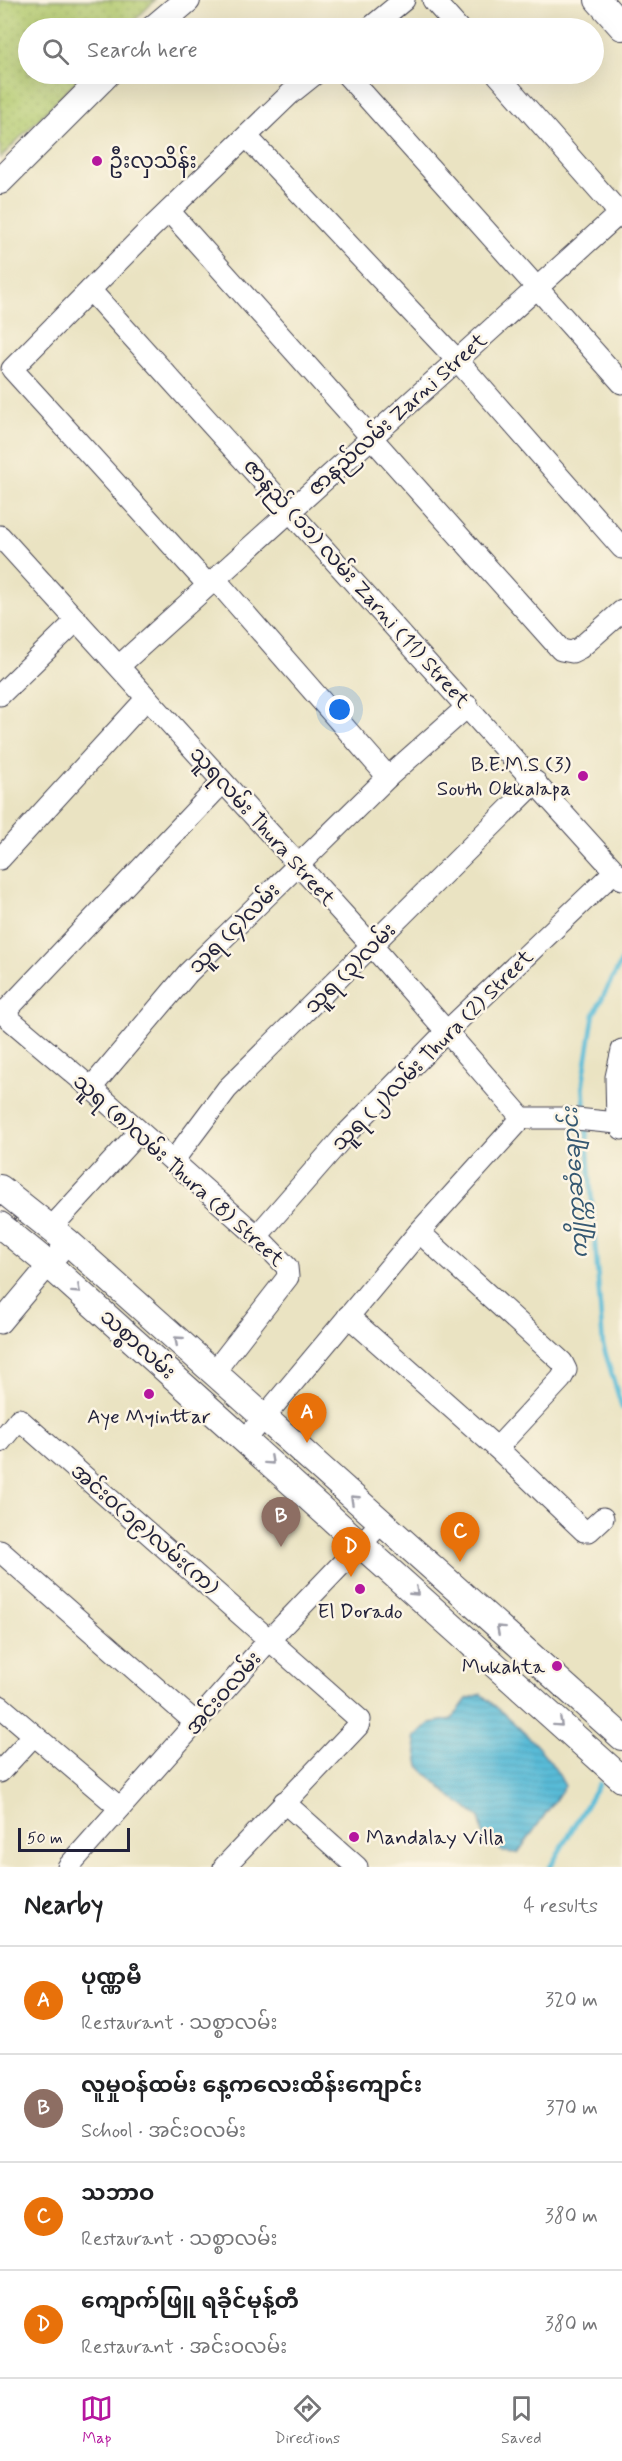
<!DOCTYPE html>
<meta charset="utf-8">
<style>
body{margin:0;font-family:Mynerve,"Noto Sans Myanmar",sans-serif;background:#f6f6f6;color:#202124}
.scale{position:absolute;left:18px;bottom:15px;width:112px;box-sizing:border-box;padding-left:6px;border:3px solid #22223b;border-top:0;font-size:16px;line-height:21px;white-space:nowrap;color:#22223b;-webkit-text-stroke:4px #fcf5e5;paint-order:stroke}
.you{position:absolute;left:340px;top:710px;width:21px;height:21px;margin:-15px;border:4px solid #fff;border-radius:50%;background:#1a73e8;box-shadow:0 0 0 9px #1a73e833}
.badge{display:grid;place-items:center;width:39px;height:39px;border-radius:50%;background:#b5179e;color:#fff;font-size:20px;font-weight:700}
.pin{position:absolute;translate:-50% -50px;filter:drop-shadow(0 2px 3px #0008)}
.pin::after{content:'';position:absolute;top:32px;width:21px;height:18px;background:inherit;clip-path:polygon(0 0,100% 0,50% 100%)}
.list{margin:0;padding:0;list-style:none}
h2{display:flex;justify-content:space-between;align-items:center;height:78px;margin:0;padding:0 24px;font-size:26px}
h2 small{font-size:20px;font-weight:400;color:#757577}
.list li{display:grid;grid-template-columns:39px 1fr auto;gap:18px;align-items:center;box-sizing:border-box;height:108px;padding:0 24px;border-top:2px solid #e0e0e0}
.list b{display:block;font-size:22px;white-space:nowrap}
.list p{margin:0;font-size:20px;white-space:nowrap;color:#757577}
.list em{font-size:20px;font-style:normal;color:#757577}
.icon{flex:none;width:33px;height:33px;fill:none;stroke:currentColor;stroke-width:2;stroke-linecap:round;stroke-linejoin:round}
.map{position:relative;flex:none;width:622px;height:1867px;overflow:hidden}
.search{position:absolute;background:#fff;box-shadow:0 6px 24px #0002;left:18px;right:18px;top:18px;height:66px;display:flex;align-items:center;gap:15px;box-sizing:border-box;padding:0 21px;border-radius:33px;color:#757577;font-size:22px}
.sheet{height:510px;background:#fff}
nav{display:flex;justify-content:space-around;align-items:center;box-sizing:border-box;height:84px;border-top:2px solid #e0e0e0;background:#fff;font-size:16px;color:#757577}
nav a{display:grid;justify-items:center;gap:3px}
nav .on{color:#b5179e}
.map>svg:first-child{display:block}
.park{fill:url(#park-dots);stroke:#6a7655;stroke-width:1.5}
.water{fill:url(#water-rules);stroke:#3e6e89;stroke-width:1.5}
.lines{fill:none;stroke-linecap:round;stroke-linejoin:round}
.stream{stroke:#59bbd7;stroke-width:4.5}
.minor-casing{stroke:#403f4f;stroke-width:23}
.major-casing{stroke:#403f4f;stroke-width:28}
.minor{stroke:#fff;stroke-width:21}
.major{stroke:#fff;stroke-width:26}
.oneway{stroke:#9c9ca7}
.poi-dot{fill:#b5179e;stroke:#fcf5e5;stroke-width:2}
.labels{text-anchor:middle;stroke-width:5;stroke-linejoin:round;paint-order:stroke}
.poi-label{font-size:21px;fill:#22223b;stroke:#fcf5e5;text-anchor:start}
.street-label{font-size:21px;fill:#22223b;stroke:#fcf5e5}
.water-label{font-size:22px;font-style:italic;fill:#355872;stroke:#fcf5e5}
</style>
<div class="map">
<svg width="622" height="1867" viewBox="0 0 622 1867">
<defs>
<pattern id="park-dots" width="8" height="8" patternUnits="userSpaceOnUse" patternTransform="scale(1.5)"><rect width="8" height="8" fill="#b3ca6f"/><path d="M2 2h.1M6 6h.1" fill="none" stroke="#9aad61" stroke-width="1.8" stroke-linecap="round"/></pattern>
<pattern id="water-rules" width="6" height="5" patternUnits="userSpaceOnUse" patternTransform="scale(1.5)"><rect width="6" height="5" fill="#59bbd7"/><path d="M0 2.5h6" fill="none" stroke="#4da0b9"/></pattern>
</defs>
<rect width="100%" height="100%" fill="#fcf5e5"/>
<filter id="ink" filterUnits="userSpaceOnUse"><feTurbulence type="fractalNoise" baseFrequency=".0167" numOctaves="2"/><feDisplacementMap in="SourceGraphic" scale="12" xChannelSelector="R" yChannelSelector="G"/><feConvolveMatrix kernelMatrix="1 2 1 2 8 2 1 2 1" color-interpolation-filters="sRGB"/></filter>
<filter id="wash" filterUnits="userSpaceOnUse"><feTurbulence type="fractalNoise" baseFrequency=".008" numOctaves="4" result="noise"/><feDisplacementMap in="SourceGraphic" scale="24" xChannelSelector="R" yChannelSelector="G"/><feGaussianBlur stdDeviation="1.35" result="paint"/><feColorMatrix in="noise" values="0 0 0 0 0 0 0 0 0 0 0 0 0 0 0 0 0 1.4 0 .05"/><feComposite in="paint" operator="in"/></filter>
<g filter="url(#wash)">
<rect width="100%" height="100%" fill="#eae3c2"/>
<polygon class="park" points="0,0 155,0 127,28 28,28 28,74 83,74 0,158"/>
<path class="water" d="M481,1694C512,1721 547,1749 565,1786L518,1853L503,1852L484,1838L479,1817L451,1797L419,1766L414,1737L431,1723L452,1719L467,1699Z"/>
<g class="lines">
<g class="stream">
<polyline points="585,1115 583,1082 594,1014 622,960"/>
<polyline points="586,1126 603,1345 622,1408"/>
<polyline points="550,1867 599,1784"/>
</g>
</g>
</g>
<g filter="url(#ink)">
<g class="lines">
<defs>
<g id="minor">
<polyline points="433,0 458,28"/>
<polyline points="370,28 404,0"/>
<polyline points="346,74 622,383"/>
<polyline points="497,74 622,216"/>
<polyline points="247,137 457,360 622,548"/>
<polyline points="169,211 561,650 572,652 580,648 622,611"/>
<polyline points="90,290 622,879"/>
<polyline points="0,536 373,947 522,1118 566,1118 617,1123 622,1129"/>
<polyline points="215,579 388,777"/>
<polyline points="208,585 12,369 151,228 290,94 315,74"/>
<polyline points="119,666 622,211"/>
<polyline points="0,695 77,620"/>
<polyline points="0,859 147,698"/>
<polyline points="0,1011 91,1088 257,1236 287,1267 288,1277 214,1372"/>
<polyline points="3,1014 223,782"/>
<polyline points="91,1088 188,973 388,777 468,706"/>
<polyline points="617,1123 616,1077 622,1050"/>
<polyline points="173,1161 227,1089 536,782"/>
<polyline points="50,1229 139,1132"/>
<polyline points="419,1232 562,1362 566,1370 561,1379 497,1448"/>
<polyline points="257,1236 346,1134 446,1032 614,872"/>
<polyline points="348,1316 497,1448 584,1531 589,1531 603,1518"/>
<polyline points="0,1323 68,1242"/>
<polyline points="245,1440 419,1232 522,1118"/>
<polyline points="0,1442 19,1419 360,1720 358,1726 224,1867"/>
<polyline points="0,1551 197,1724"/>
<polyline points="0,1706 120,1808"/>
<polyline points="0,1772 34,1735"/>
<polyline points="284,1802 357,1867"/>
<polyline points="68,1867 270,1639 381,1523"/>
</g>
<g id="major">
<polyline points="598,0 622,27"/>
<polyline points="154,28 187,0"/>
<polyline points="0,181 107,74"/>
<polyline points="0,1188 68,1242 622,1737"/>
<polyline points="0,1225 48,1264 622,1779"/>
</g>
</defs>
<use href="#minor" class="minor-casing"/>
<use href="#major" class="major-casing"/>
<use href="#minor" class="minor"/>
<use href="#major" class="major"/>
</g>
<defs><path id="oneway-chevron" d="M-2-3.5L2.5 0L-2 3.5" fill="none" stroke-width="1.6" stroke-linecap="round" stroke-linejoin="round" transform="scale(1.5)"/></defs>
<g class="oneway">
<use href="#oneway-chevron" transform="translate(77 1290) rotate(42)"/>
<use href="#oneway-chevron" transform="translate(178 1340) rotate(-139)"/>
<use href="#oneway-chevron" transform="translate(270 1461) rotate(42)"/>
<use href="#oneway-chevron" transform="translate(354 1499) rotate(-137)"/>
<use href="#oneway-chevron" transform="translate(415 1592) rotate(43)"/>
<use href="#oneway-chevron" transform="translate(500 1629) rotate(-138)"/>
<use href="#oneway-chevron" transform="translate(559 1723) rotate(42)"/>
</g>
</g>
<g class="poi-dot">
<circle cx="97" cy="161" r="6"/>
<circle cx="583" cy="776" r="6"/>
<circle cx="149" cy="1394" r="6"/>
<circle cx="360" cy="1589" r="6"/>
<circle cx="557" cy="1666" r="6"/>
<circle cx="354" cy="1837" r="6"/>
</g>
<g class="labels">
<g class="poi-label">
<text x="109" y="168">ဦးလှသိန်း</text>
<text x="571" y="771" text-anchor="end">B.E.M.S (3)<tspan x="571" dy="24">South Okkalapa</tspan></text>
<text x="149" y="1423" text-anchor="middle">Aye Myinttar</text>
<text x="360" y="1618" text-anchor="middle">El Dorado</text>
<text x="545" y="1673" text-anchor="end">Mukahta</text>
<text x="366" y="1844">Mandalay Villa</text>
</g>
<g class="street-label">
<text transform="translate(397 414) rotate(-42)" y="7">ဇာနည်လမ်း Zarni Street</text>
<text transform="translate(357 583) rotate(48)" y="7">ဇာနည် (၁၁) လမ်း Zarni (11) Street</text>
<text transform="translate(263 826) rotate(48)" y="7">သူရလမ်း Thura Street</text>
<text transform="translate(234 928) rotate(-45)" y="7">သူရ (၄)လမ်း</text>
<text transform="translate(350 968) rotate(-45)" y="7">သူရ (၃)လမ်း</text>
<text transform="translate(432 1050) rotate(-45)" y="7">သူရ (၂)လမ်း Thura (2) Street</text>
<text transform="translate(179 1170) rotate(42)" y="7">သူရ (၈)လမ်း Thura (8) Street</text>
<text transform="translate(138 1344) rotate(42)" y="7">သစ္စာလမ်း</text>
<text transform="translate(145 1529) rotate(41)" y="7">အင်းဝ(၁၉)လမ်း(က)</text>
<text transform="translate(223 1693) rotate(-49)" y="7">အင်းဝလမ်း</text>
</g>
<g class="water-label">
<text transform="translate(574 1183) rotate(-94)" y="8">ကျိုက္ကဆံချောင်း</text>
</g>
</g>
</svg>
<div class="scale">50 m</div>
<div class="you"></div>
<div class="pin badge" style="left:307px;top:1443px;background:#e8710a">A</div>
<div class="pin badge" style="left:281px;top:1547px;background:#8d6e63">B</div>
<div class="pin badge" style="left:460px;top:1562px;background:#e8710a">C</div>
<div class="pin badge" style="left:351px;top:1577px;background:#e8710a">D</div>
<div class="search"><svg class="icon" aria-label="search" viewBox="0 0 24 24"><circle cx="10" cy="10" r="6"/><path d="M15 15l6 6"/></svg>Search here</div>
</div>
<section class="sheet">
<h2>Nearby<small>4 results</small></h2>
<ul class="list">
<li><span class="badge" style="background:#e8710a">A</span><div><b>ပုဏ္ဏမီ</b><p>Restaurant · သစ္စာလမ်း</p></div><em>320 m</em></li>
<li><span class="badge" style="background:#8d6e63">B</span><div><b>လူမှုဝန်ထမ်း နေ့ကလေးထိန်းကျောင်း</b><p>School · အင်းဝလမ်း</p></div><em>370 m</em></li>
<li><span class="badge" style="background:#e8710a">C</span><div><b>သဘာဝ</b><p>Restaurant · သစ္စာလမ်း</p></div><em>380 m</em></li>
<li><span class="badge" style="background:#e8710a">D</span><div><b>ကျောက်ဖြူ ရခိုင်မုန့်တီ</b><p>Restaurant · အင်းဝလမ်း</p></div><em>380 m</em></li>
</ul>
</section>
<nav>
<a class="on"><svg class="icon" aria-label="map" viewBox="0 0 24 24"><path d="M3 6l6-2 6 2 6-2v14l-6 2-6-2-6 2zM9 4v14M15 6v14"/></svg>Map</a>
<a><svg class="icon" aria-label="directions" viewBox="0 0 24 24"><path d="M12 3l9 9-9 9-9-9zM9 14v-3h6M13 9l2 2-2 2"/></svg>Directions</a>
<a><svg class="icon" aria-label="saved" viewBox="0 0 24 24"><path d="M7 4h10v16l-5-4-5 4z"/></svg>Saved</a>
</nav>
